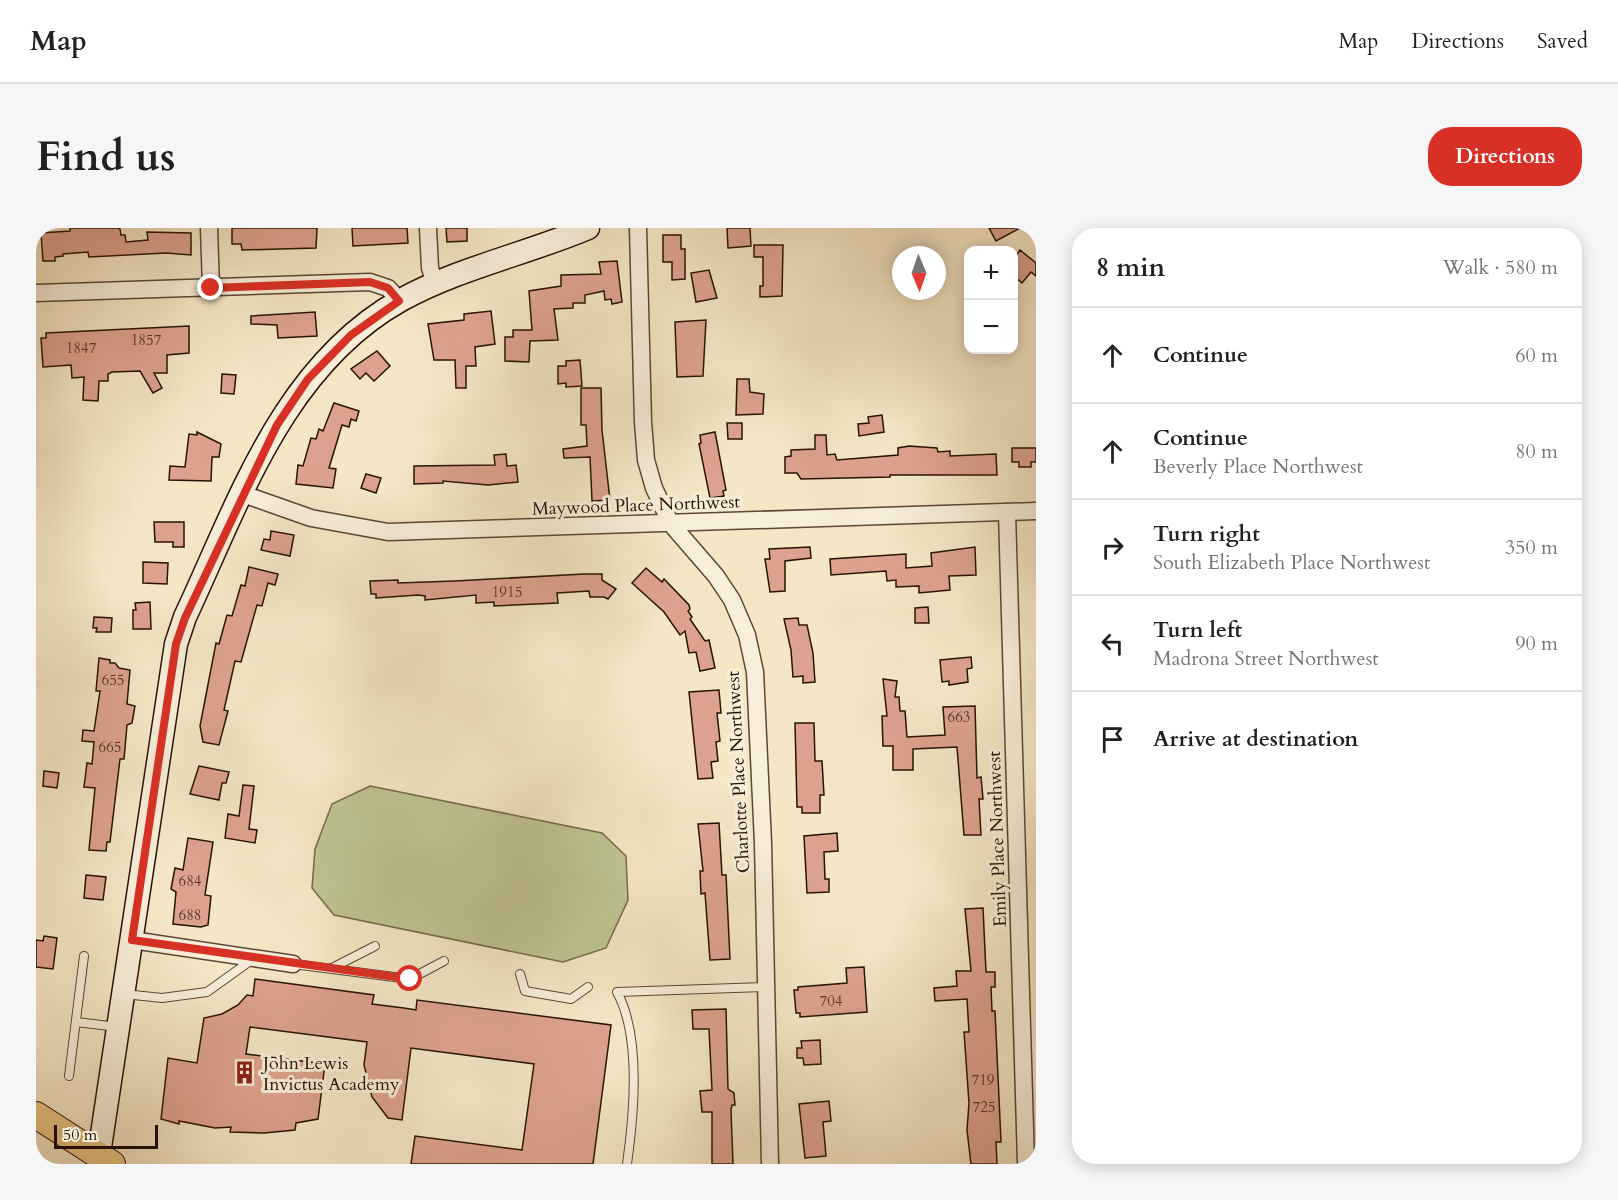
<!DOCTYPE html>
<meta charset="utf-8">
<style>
body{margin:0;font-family:Cardo,serif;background:#f6f6f6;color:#202124}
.controls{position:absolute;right:18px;top:18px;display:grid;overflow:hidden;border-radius:12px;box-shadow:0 3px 15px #0003}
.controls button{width:54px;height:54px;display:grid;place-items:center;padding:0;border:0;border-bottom:2px solid #e0e0e0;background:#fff;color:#202124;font:30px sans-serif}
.compass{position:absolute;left:856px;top:18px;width:54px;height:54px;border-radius:50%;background:#fff;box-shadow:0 3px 15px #0003;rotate:178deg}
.scale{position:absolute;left:18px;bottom:15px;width:104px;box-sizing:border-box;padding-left:6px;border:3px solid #281203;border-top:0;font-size:16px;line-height:21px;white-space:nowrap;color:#281203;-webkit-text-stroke:4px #f8efda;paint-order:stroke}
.stop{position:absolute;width:18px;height:18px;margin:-14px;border:4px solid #d93025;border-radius:50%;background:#fff}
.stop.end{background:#d93025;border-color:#fff;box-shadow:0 2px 6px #0008}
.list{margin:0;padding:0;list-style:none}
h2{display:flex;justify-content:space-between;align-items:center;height:78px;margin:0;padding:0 24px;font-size:26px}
h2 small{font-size:20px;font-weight:400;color:#757577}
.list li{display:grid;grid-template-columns:39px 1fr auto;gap:18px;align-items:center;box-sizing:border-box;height:96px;padding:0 24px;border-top:2px solid #e0e0e0}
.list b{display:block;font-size:22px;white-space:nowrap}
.list p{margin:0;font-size:20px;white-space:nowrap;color:#757577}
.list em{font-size:20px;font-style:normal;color:#757577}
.icon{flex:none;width:33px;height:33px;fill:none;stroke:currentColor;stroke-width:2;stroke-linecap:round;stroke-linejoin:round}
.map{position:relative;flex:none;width:1000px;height:936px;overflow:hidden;border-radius:24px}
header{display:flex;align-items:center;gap:36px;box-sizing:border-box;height:84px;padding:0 30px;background:#fff;border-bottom:2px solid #e0e0e0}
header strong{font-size:28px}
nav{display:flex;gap:33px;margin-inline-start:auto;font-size:21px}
.intro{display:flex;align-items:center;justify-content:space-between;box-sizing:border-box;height:144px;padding:0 36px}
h1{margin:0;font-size:42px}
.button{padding:15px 27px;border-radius:24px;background:#d93025;color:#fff;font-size:21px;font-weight:700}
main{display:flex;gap:36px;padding:0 36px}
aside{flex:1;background:#fff;border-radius:24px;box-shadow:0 3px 15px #0003}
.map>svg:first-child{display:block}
.green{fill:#bfc492;stroke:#746b4a;stroke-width:1.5}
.building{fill:#dda28e;stroke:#281203;stroke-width:1.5}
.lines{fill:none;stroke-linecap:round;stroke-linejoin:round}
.lane-casing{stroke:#5b4734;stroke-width:10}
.street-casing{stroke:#5b4734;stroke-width:19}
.secondary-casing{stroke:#281203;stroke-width:25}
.primary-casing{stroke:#281203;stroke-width:28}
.lane{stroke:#f8efda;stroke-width:8}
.street{stroke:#f8efda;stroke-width:16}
.secondary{stroke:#f8efda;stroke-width:22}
.primary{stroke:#eac483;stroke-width:26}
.route{stroke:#d93025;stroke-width:8}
.labels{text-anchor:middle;stroke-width:6;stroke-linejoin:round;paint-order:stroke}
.number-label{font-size:15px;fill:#553626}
.street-label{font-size:18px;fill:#281203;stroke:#f8efda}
.poi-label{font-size:18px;fill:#281203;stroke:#f8efda;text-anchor:start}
</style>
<header>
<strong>Map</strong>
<nav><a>Map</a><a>Directions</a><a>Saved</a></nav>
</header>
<div class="intro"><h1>Find us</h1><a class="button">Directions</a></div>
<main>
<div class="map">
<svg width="1000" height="936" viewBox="0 0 1000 936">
<rect width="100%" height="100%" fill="#f5e7c6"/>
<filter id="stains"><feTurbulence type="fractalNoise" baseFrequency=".00333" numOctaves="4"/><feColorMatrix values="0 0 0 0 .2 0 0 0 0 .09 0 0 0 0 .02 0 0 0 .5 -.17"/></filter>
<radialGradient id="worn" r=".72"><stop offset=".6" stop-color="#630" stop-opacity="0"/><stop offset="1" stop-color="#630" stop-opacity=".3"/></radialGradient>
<polygon class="green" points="334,558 566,605 590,628 592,672 570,720 527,734 298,687 276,660 279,621 296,576"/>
<g class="building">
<polygon points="34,0 81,0 84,1 85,7 89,7 90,14 112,12 111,4 155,5 155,27 130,25 53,29 52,24 27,26 27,28 19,29 19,33 7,33 5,5 34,3"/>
<polygon points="196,0 281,0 280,20 206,22 205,16 196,16"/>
<polygon points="316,0 371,0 372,15 317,18"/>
<polygon points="410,0 431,0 431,13 411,14"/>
<polygon points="691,0 714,0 715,18 692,20"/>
<polygon points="953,0 984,0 960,13"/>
<polygon points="627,7 645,7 645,21 649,21 649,51 636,52 636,34 627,34"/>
<polygon points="718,17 747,17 746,68 724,69 724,58 727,58 727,29 718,29"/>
<polygon points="984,22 1000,35 1000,48 995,44 986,55 978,48 978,31"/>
<polygon points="581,33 586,74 576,76 575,71 569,72 568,63 549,67 549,75 537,75 537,80 518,81 522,112 494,113 493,134 469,133 469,109 477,109 477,102 496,102 493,63 525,58 525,47 565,46 563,34"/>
<polygon points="673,42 681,70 660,74 655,45"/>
<polygon points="455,83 459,116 439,119 440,138 430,138 430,160 420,160 419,132 398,132 392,96 428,92 428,86"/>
<polygon points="279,84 281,108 242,110 241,97 215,96 215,88"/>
<polygon points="670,92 667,148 641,149 639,94"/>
<polygon points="153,98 153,125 131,127 131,145 118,145 126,160 117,165 104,143 76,144 72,146 72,153 63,153 62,173 47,172 48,149 36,150 35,137 7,139 5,110 10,110 10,105"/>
<polygon points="341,123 354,138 338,153 330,145 324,151 315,141"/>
<polygon points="544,132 546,158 530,159 530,155 522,156 522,138 530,138 530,133"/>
<polygon points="186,146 200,147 198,166 185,165"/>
<polygon points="701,151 713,151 714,164 728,166 727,186 700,187"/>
<polygon points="545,160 565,160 566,202 574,272 556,273 554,229 528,230 527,221 551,218 550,197 545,197"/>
<polygon points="298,175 323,183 320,193 315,191 313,199 306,197 293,240 300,241 297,260 260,256 262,237 267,238 275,210 280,211 283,201 287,203"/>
<polygon points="846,187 848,204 823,208 822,196 833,195 832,189"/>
<polygon points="691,195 706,195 706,211 692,211"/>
<polygon points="161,204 185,216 183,229 176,229 175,253 133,252 134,238 149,239 153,206 161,207"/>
<polygon points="679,204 690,262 687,263 688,268 674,270 663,216 665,215 664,207"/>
<polygon points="779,207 790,207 791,227 799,226 801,232 862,227 862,220 873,218 901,220 902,224 914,223 914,228 960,226 961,247 854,247 854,249 765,251 761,245 749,245 749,229 755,228 755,222 779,221"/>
<polygon points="976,220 1000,220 1000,234 995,234 995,239 983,239 983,234 976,234"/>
<polygon points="470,226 471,238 480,237 482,254 452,257 407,253 407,255 378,256 378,238 459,237 458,227"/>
<polygon points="330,246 345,250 340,265 325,260"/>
<polygon points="118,294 148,294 148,319 137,319 137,314 119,314"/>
<polygon points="235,303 258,307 254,328 225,322 228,311 234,312"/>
<polygon points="774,319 775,330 749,333 749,363 734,364 729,331 734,331 733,321"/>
<polygon points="939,319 940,347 913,348 914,362 883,365 883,358 860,359 860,352 851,353 850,343 795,347 794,331 870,326 870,340 896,338 895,325"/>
<polygon points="107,334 132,335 131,356 107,355"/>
<polygon points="213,339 242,346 239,357 232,355 226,378 221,377 205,434 199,433 188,482 192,483 183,517 167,514 164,498 180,415 183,416 191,387 196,388 205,357 209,358"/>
<polygon points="610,340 626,354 628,351 653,377 654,381 652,383 656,389 654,391 669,413 673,412 679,440 664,443 660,424 653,425 649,403 644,407 628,384 596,355"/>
<polygon points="548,346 566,346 566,352 580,361 572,371 568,369 554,369 553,363 521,365 522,375 458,378 458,374 440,375 440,367 389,372 389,368 382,367 340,370 340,366 335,366 334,353 362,352 362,355 419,353"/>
<polygon points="114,374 115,401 97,401 97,382 100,382 99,375"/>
<polygon points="892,379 893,395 879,395 879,380"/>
<polygon points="58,389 76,390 75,404 60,404 61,400 57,400"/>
<polygon points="762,390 763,397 771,397 777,425 779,454 767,455 767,448 757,449 755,422 748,391"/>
<polygon points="935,429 936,440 931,441 932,454 913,457 913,453 906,454 904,432"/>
<polygon points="63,430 74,432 74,435 79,435 83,440 94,442 91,476 99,478 96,495 91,497 88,531 84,531 74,614 71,614 70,623 53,622 59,560 48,559 51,535 56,536 58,514 46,513 47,502 58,503 64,463 60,463"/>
<polygon points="847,451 861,453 859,469 863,469 864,483 869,483 871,509 909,507 907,479 939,478 941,550 945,549 947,571 943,571 945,607 928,607 921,519 877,521 877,542 857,542 857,518 847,518 846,488 851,488"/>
<polygon points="683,462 685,485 681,485 684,513 680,514 682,533 675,534 677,550 662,551 653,464"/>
<polygon points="759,495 778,495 779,533 786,533 788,567 784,567 784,585 766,585 766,579 761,579"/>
<polygon points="163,538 193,544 190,555 186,555 183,572 154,566"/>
<polygon points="8,543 23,545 21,560 7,558"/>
<polygon points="207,557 218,558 213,601 221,602 219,615 189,610 192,586 203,588"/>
<polygon points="683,595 686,647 690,647 694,731 674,732 669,665 665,666 664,643 667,643 662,596"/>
<polygon points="801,605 802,623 788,624 789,651 793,651 793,664 771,665 768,608"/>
<polygon points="152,610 177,614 169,667 175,668 172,697 165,699 137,696 140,664 135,661 139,640 147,642"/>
<polygon points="50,647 70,649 67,672 48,670"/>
<polygon points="947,680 950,744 959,744 959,759 955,759 956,783 959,783 965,914 960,914 961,936 935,936 931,902 933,875 928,804 933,804 931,771 899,773 898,760 921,758 920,743 935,743 929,681"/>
<polygon points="8,708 21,710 17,741 0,739 0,712 7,713"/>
<polygon points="828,739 831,784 764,789 764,785 760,785 758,762 762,762 762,759 811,755 810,740"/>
<polygon points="219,751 338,767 336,776 368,780 380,782 381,772 575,797 557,936 375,936 379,908 486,922 498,836 375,820 366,892 352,890 336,869 328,837 331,814 214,799 210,826 289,836 282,891 260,895 259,902 228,905 194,904 195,899 179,900 143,893 143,896 125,891 132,830 161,835 168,790 186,786 202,777 211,767 217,768"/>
<polygon points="690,781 692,861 698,865 699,877 696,877 695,882 697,936 676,936 676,884 666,884 664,863 676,862 673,801 657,801 656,782"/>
<polygon points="784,812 785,836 768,837 767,830 761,830 761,820 766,820 765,813"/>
<polygon points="793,873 795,893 787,894 790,928 769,930 763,876"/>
</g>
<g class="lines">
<defs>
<g id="lane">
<polyline points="257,736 374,751 408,733"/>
<polyline points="296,740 339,718"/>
<polyline points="484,746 489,763 535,771 552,759"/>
<polyline points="88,766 126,770 171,764 217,731"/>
<polyline points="40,794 82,799"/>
<polyline points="33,848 48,728"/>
<path d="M591,936C598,887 605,808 581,764L729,759"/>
</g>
<g id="street">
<polyline points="173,0 175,60"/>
<polyline points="392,0 394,40 399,56"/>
<polyline points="602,0 607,194 610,232 618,260 635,296 680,348 696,372 711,407 719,444 727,615 734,936"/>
<polyline points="0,65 334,54 352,60 364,73"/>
<polyline points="207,266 275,290 352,304 1000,283"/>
<polyline points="971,284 990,936"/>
<polyline points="96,712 257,736"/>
</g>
<path id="secondary" d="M63,926L140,416L149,389C203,274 247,138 365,72C423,40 490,26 552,0"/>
<polyline id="primary" points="0,887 76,936"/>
</defs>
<use href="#lane" class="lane-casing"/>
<use href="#street" class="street-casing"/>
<use href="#secondary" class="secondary-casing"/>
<use href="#primary" class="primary-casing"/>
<use href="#lane" class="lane"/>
<use href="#street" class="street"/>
<use href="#secondary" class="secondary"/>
<use href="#primary" class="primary"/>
</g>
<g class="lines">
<polyline class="route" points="175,60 334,54 352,60 363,73 315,107 272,151 241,197 149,390 140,416 96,712 374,751"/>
</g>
<defs>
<symbol id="building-bare" viewBox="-9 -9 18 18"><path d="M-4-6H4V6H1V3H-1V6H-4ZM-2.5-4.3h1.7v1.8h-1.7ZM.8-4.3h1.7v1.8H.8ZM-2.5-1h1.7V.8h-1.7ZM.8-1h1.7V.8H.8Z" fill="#8f2418" stroke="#f8efda" stroke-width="2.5" paint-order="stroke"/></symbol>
</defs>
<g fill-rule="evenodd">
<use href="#building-bare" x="192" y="828" width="33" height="33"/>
</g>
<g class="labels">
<g class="number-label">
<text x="110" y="117">1857</text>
<text x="45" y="125">1847</text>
<text x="471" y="369">1915</text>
<text x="77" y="457">655</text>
<text x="923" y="494">663</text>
<text x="74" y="524">665</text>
<text x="154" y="658">684</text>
<text x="154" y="692">688</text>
<text x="795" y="778">704</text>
<text x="947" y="857">719</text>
<text x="948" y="884">725</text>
</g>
<g class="street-label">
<text transform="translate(600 277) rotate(-2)" y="6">Maywood Place Northwest</text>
<text transform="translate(702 544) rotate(-93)" y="6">Charlotte Place Northwest</text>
<text transform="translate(961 611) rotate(-92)" y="6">Emily Place Northwest</text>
</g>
<g class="poi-label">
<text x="227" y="841">John Lewis<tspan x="227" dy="21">Invictus Academy</tspan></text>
</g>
</g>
<rect width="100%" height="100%" filter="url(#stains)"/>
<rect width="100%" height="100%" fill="url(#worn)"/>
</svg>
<div class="controls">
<button>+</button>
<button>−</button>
</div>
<svg class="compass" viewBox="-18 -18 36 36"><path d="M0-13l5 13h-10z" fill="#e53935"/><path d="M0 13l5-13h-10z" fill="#757577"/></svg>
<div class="scale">50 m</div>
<div class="stop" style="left:374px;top:751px"></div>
<div class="stop end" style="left:175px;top:60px"></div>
</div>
<aside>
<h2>8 min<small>Walk · 580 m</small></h2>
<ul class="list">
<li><svg class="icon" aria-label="ahead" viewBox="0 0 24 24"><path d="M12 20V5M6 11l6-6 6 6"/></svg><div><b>Continue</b></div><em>60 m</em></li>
<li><svg class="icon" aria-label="ahead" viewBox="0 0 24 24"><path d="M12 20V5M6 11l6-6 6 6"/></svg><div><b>Continue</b><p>Beverly Place Northwest</p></div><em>80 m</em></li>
<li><svg class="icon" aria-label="right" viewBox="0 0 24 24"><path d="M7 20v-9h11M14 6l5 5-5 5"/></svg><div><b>Turn right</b><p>South Elizabeth Place Northwest</p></div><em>350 m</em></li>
<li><svg class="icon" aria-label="left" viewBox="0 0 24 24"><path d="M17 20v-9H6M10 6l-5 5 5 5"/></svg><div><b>Turn left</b><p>Madrona Street Northwest</p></div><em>90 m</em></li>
<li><svg class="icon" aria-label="arrive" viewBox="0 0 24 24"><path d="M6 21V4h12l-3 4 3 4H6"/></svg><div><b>Arrive at destination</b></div></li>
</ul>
</aside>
</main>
